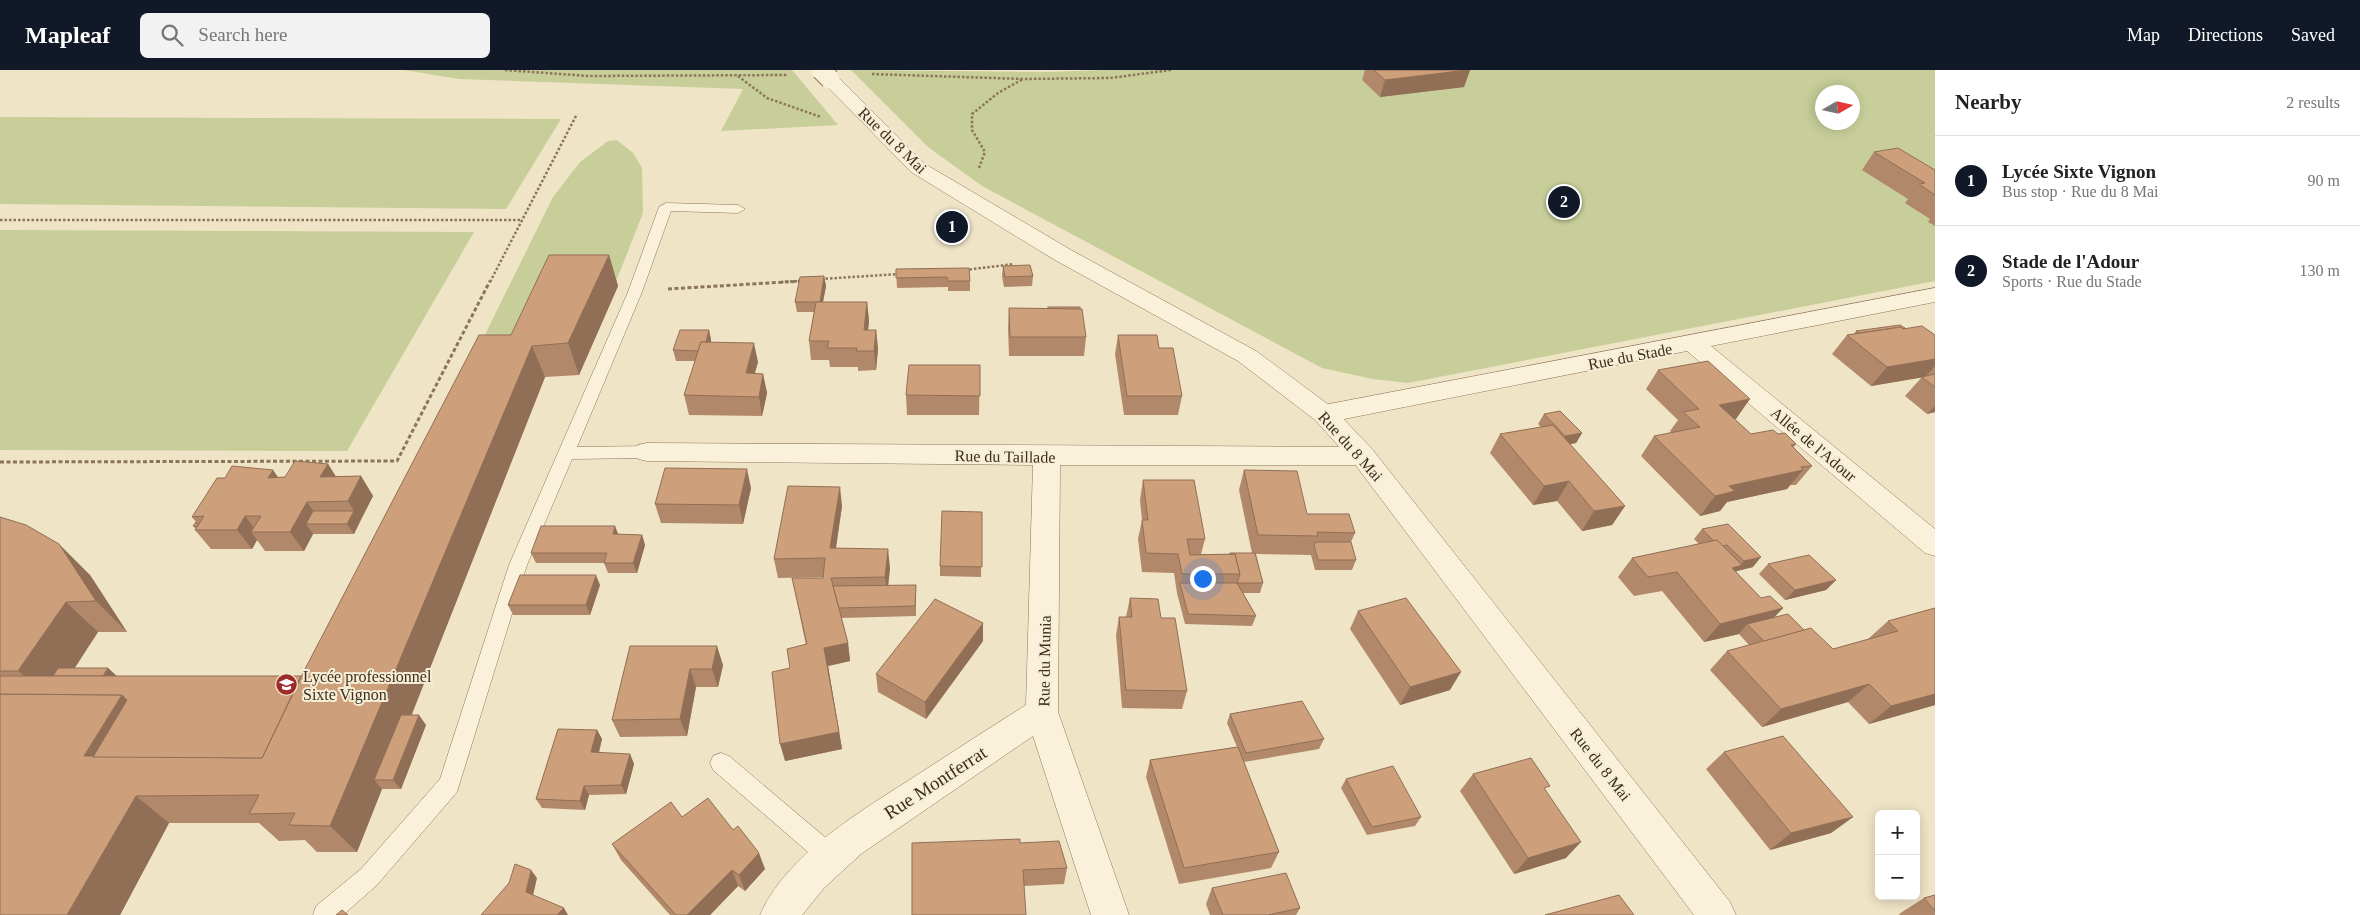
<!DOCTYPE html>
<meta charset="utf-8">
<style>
body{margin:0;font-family:"Times New Roman",serif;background:#f2f2f2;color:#222}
.controls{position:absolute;right:15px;bottom:15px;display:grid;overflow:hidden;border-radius:8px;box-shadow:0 2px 12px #0003}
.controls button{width:45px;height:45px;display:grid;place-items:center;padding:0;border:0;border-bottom:1px solid #e0e0e0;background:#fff;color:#222;font:25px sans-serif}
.compass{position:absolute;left:1815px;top:15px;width:45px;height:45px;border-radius:50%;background:#fff;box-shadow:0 2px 12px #0003;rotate:81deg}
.you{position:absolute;left:1202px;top:508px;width:18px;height:18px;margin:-12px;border:4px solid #fff;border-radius:50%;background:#1a73e8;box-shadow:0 0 0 8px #1a73e833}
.badge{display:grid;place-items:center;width:32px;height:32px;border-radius:50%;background:#111827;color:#fff;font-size:16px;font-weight:700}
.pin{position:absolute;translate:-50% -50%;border:2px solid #fff;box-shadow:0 1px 5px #0006}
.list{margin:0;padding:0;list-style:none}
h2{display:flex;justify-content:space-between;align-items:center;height:65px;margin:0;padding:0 20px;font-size:21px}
h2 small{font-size:16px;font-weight:400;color:#767676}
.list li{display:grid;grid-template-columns:32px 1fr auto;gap:15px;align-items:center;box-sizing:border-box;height:90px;padding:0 20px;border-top:1px solid #e0e0e0}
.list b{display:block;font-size:19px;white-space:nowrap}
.list p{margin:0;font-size:16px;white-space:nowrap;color:#767676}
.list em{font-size:16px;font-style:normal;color:#767676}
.icon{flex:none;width:28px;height:28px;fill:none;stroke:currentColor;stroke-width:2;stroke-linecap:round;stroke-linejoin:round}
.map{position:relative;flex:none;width:1935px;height:845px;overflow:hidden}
header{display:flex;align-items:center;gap:30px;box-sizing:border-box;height:70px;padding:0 25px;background:#111827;color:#fff}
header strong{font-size:24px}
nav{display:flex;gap:28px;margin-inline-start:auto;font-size:18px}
.search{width:350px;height:45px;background:#f2f2f2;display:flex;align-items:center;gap:12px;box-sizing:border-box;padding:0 18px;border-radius:8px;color:#767676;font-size:19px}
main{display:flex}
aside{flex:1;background:#fff}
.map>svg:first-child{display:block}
.green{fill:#c7ce99;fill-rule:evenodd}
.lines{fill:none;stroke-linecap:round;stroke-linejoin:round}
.service-casing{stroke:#8c765b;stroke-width:1}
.minor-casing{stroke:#8c765b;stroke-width:1}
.tertiary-casing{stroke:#8c765b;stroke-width:1}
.path-far1{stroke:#8c765b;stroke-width:2.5;stroke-dasharray:2.5 2;stroke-linecap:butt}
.path{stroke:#8c765b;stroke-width:3;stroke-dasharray:4 2.5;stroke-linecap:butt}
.service{fill:#faf1da;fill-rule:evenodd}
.minor{fill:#faf1da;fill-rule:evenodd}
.tertiary{fill:#faf1da;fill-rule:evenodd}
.tertiary-bridge-casing{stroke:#8c765b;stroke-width:21;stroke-linecap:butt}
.tertiary-bridge{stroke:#faf1da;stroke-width:19}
.wall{fill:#b1896a}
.shaded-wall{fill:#906f56}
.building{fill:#ce9f7b;stroke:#906f56}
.labels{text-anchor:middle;stroke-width:4;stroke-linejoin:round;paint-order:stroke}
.street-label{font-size:16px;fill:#3b2d1f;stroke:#f7eed6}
.poi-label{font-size:16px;fill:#3b2d1f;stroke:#f7eed6;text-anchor:start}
.near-street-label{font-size:19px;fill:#3b2d1f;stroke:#f7eed6}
</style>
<header>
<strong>Mapleaf</strong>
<div class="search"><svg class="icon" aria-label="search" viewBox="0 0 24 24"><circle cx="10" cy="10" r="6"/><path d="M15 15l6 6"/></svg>Search here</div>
<nav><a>Map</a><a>Directions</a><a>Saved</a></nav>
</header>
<main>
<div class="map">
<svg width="1935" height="845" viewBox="0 0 1935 845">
<rect width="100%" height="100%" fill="#efe4c6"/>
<g class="green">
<polygon points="404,0 792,0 838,55 721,61 743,19 459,9"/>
<path d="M851,0L1048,2L1105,0H1935V211L1408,313L1373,309L1322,298L982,116L928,77ZM1822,22H1852V52H1822Z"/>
<polygon points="0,47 561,49 506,139 0,134"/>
<polygon points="617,70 633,83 642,98 643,143 617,209 555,211 518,287 471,293 553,127 580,92 608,71"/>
<polygon points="0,160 474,162 347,381 0,380"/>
</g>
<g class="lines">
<defs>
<g id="service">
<polygon points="666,133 738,135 745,139 738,143 671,141 642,222 577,377 647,376 653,378 655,382 653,386 647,388 572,389 527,495 457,722 377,815 343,845 313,845 316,836 361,799 440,709 509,495 628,222 659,137"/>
<polygon points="721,683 729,686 839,779 843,787 839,795 831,798 823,795 713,700 710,693 713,686"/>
</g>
<g id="minor">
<polygon points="1935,218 1935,232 1711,276 1935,459 1935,486 1925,483 1687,281 1324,353 1315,350 1311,344 1315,338 1324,335"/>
<path d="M647,373L1363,377L1372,379L1376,386L1372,393L1363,395H1060L1058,642L1129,845H1091L1033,666L861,784L824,818L802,845H760C786,784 863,740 917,705C953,682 989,658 1026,635L1033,395L647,391L638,389L634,382L638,375Z"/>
</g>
<polygon id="tertiary" points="830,4 836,5 925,94 1071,180 1256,281 1333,338 1372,379 1730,832 1736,845 1694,845 1354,393 1315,350 1238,291 1055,190 911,102 824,13 821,9 824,5"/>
</defs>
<use href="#service" class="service-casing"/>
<use href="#minor" class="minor-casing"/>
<use href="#tertiary" class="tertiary-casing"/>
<g class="path-far1">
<polyline points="505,0 588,6 787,5"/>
<polyline points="872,4 1023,9 1110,8 1171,0"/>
<polyline points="738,6 767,28 821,47"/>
<polyline points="979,98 985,82 972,60 972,44 998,23 1023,9"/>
<polyline points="0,150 522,150"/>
<polyline points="965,200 1014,194"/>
<polyline points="821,209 899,204"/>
<polyline points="490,212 577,44"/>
<polyline points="781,212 802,211"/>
</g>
<g class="path">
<polyline points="668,219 802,211"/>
<polyline points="0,392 397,391 490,211"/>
</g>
<use href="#service" class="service"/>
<use href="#minor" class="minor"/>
<use href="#tertiary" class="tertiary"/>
<defs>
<polyline id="tertiary-bridge" points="821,0 830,9"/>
</defs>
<use href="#tertiary-bridge" class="tertiary-bridge-casing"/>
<use href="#tertiary-bridge" class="tertiary-bridge"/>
</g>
<g class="wall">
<polygon points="1365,0 1470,0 1464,17 1380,27 1362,10"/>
<polygon points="1874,82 1935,100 1935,156 1928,152 1930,149 1905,133 1908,129 1862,100"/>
<polygon points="609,185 618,216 579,305 545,307 411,645 426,655 401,719 382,719 357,782 317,782 305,770 279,771 259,753 169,753 120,845 0,845 0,447 90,505 127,562 98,562 74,598 108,598 116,606 301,606 511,265"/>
<polygon points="1003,196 1033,206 1032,216 1004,217 1002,206"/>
<polygon points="896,199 970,211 970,221 948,221 948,217 897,218"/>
<polygon points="824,206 826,216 823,232 867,232 869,251 868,260 876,260 878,279 876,300 858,301 858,297 830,297 829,290 811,290 809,271 814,242 797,242 795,232"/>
<polygon points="1009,238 1086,267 1084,286 1009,286 1008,258"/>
<polygon points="1905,258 1935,265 1935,342 1927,344 1905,326 1922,307 1871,316 1832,284 1847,265 1854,264 1856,261"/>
<polygon points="709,260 711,270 711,272 758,292 755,303 763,304 767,323 762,346 689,345 684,325 695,291 676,291 673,280"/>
<polygon points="1118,265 1159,278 1182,326 1178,345 1124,345 1115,284"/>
<polygon points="980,295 979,345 907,345 906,325"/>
<polygon points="1658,300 1736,349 1734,349 1751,364 1778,364 1796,374 1793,378 1812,396 1796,415 1790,415 1787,419 1727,432 1720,441 1700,446 1641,386 1654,366 1672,363 1670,361 1678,350 1646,319"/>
<polygon points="1544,344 1582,363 1576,373 1570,374 1625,436 1612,455 1582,461 1557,431 1533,435 1490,383 1500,364 1541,357 1538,354"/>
<polygon points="328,394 336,407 361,406 373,426 354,464 313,464 304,481 265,481 257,470 252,479 211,479 195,460 196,459 193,456 196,452 192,447 273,400 278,407 285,407"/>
<polygon points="1244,400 1307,444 1355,463 1351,472 1356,490 1352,500 1315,500 1311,485 1256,484 1263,513 1260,523 1243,523 1256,546 1252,556 1185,554 1177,523 1174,503 1142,502 1138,469 1142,450 1140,430 1143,410 1205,469 1201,484 1229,484 1230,483 1252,483 1239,420"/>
<polygon points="751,418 743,454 661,453 655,434"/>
<polygon points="842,436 836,478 890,498 888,516 916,525 916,546 841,548 848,573 850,591 828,596 842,679 785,691 790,598 806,575 792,508 823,508 823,507 778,508 774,489"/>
<polygon points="982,442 981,507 940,506 940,496"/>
<polygon points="1728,454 1753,497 1737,501 1736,502 1761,528 1783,538 1774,547 1804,560 1833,579 1868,569 1888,551 1935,538 1935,635 1869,654 1848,632 1762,657 1710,600 1727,581 1749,575 1739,564 1704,572 1662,521 1634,526 1618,507 1632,488 1699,474 1694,469 1702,459"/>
<polygon points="618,464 642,465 645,475 637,503 608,503 604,493 536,493 531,483"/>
<polygon points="1768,494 1836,510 1826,520 1785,530 1759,504"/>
<polygon points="600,515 590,545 513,545 508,535"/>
<polygon points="1130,528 1161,548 1187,621 1182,639 1122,638 1116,565 1119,547 1126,547"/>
<polygon points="1358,541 1450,620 1400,635 1350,559"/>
<polygon points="983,571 926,649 878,622 876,604"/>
<polygon points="630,576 723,595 718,617 696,617 687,666 620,667 612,650"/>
<polygon points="1230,644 1324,669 1319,679 1244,692 1279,782 1271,798 1179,814 1146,707 1150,690 1237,677 1227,653"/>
<polygon points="597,660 602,669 599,683 630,684 634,694 626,724 589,725 585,740 542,738 536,729"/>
<polygon points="1724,682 1853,747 1831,763 1770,780 1706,699"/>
<polygon points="1473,704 1546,721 1566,788 1514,804 1460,721"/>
<polygon points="1346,709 1421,747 1415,756 1367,765 1341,718"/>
<polygon points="682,747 765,799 745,821 738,816 710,845 670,845 621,790 612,774"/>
<polygon points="1020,773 1067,798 1064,814 1024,816"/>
<polygon points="1212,818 1300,838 1296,845 1210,845 1206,834"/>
<polygon points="1935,825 1935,845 1900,845 1899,844 1924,828"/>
</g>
<g class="shaded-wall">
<polygon points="1467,0 1470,0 1464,17 1380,27 1385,10"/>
<polygon points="609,185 618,216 579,305 568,273"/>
<polygon points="824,206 826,216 821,242 819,232"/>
<polygon points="867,232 869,251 866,279 864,260"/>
<polygon points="709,260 711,270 706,291 703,281"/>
<polygon points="876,260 878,279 876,300 874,281"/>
<polygon points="754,273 758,292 749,322 746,303"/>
<polygon points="532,276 545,307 386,710 374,710 382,719 357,782 330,756"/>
<polygon points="1935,289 1935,296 1925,307 1871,316 1887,297"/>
<polygon points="763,304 767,323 762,346 759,327"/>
<polygon points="1750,329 1736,349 1706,354 1719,335"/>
<polygon points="1935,336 1935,342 1927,344"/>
<polygon points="1582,363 1576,373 1559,376 1565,366"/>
<polygon points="328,394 340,413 320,407"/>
<polygon points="747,399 751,418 743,454 739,435"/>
<polygon points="273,400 286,420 268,408"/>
<polygon points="1803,400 1787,419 1727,432 1720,441 1700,446 1715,426 1729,416"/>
<polygon points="361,406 373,426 360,451 348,431"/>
<polygon points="1569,411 1557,431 1533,435 1544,416"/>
<polygon points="840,417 842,436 833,497 830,478"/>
<polygon points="307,432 320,451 306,454 313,464 304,481 290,462"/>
<polygon points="1625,436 1612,455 1582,461 1594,441"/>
<polygon points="354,441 360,451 354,464 347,454"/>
<polygon points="245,446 257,462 251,462 257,470 252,479 237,460"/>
<polygon points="615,456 619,466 613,464"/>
<polygon points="642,465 645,475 637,503 633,493"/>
<polygon points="59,474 90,505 127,562 96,531"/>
<polygon points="888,479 890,498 887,526 885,507"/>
<polygon points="1761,487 1753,497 1737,501 1726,514 1732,498 1740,496 1744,491"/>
<polygon points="596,505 600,515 590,545 586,535"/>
<polygon points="1836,510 1826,520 1785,530 1795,520"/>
<polygon points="66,532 98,562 60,621 42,621 18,601"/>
<polygon points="1783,538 1765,557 1747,554 1739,564 1704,572 1720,554"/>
<polygon points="983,553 983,571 926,649 925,632"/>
<polygon points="848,573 850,591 828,596 842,679 785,691 780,674 824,578"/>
<polygon points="717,576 723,595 718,617 712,599"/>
<polygon points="108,598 119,608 93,621"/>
<polygon points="690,599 696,617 687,666 680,649"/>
<polygon points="1461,602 1450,620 1400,635 1410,617"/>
<polygon points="1869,614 1848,632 1762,657 1781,639"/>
<polygon points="1935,624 1935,635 1869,654 1891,636"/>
<polygon points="122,625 154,654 132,691 84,686"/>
<polygon points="419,645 426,655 401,719 393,710"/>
<polygon points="597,660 602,669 596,692 591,682"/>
<polygon points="630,684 634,694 626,724 621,715"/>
<polygon points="584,716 589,725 585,740 580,731"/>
<polygon points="136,726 169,753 120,845 67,845"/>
<polygon points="1853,747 1831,763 1770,780 1791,763"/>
<polygon points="1581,772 1566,788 1514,804 1528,788"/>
<polygon points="759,783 765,799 745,821 739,805"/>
<polygon points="531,800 537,808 532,830 526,822"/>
<polygon points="732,800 738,816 710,845 687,845"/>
<polygon points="564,838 568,845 557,845"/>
</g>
<g class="building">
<polygon points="1374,0 1467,0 1385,10"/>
<polygon points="1898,78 1935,100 1935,125 1919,114 1925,113 1874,82"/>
<polygon points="549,185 609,185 568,273 532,276 330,756 289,755 295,743 249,744 259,725 136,726 67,845 0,845 0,624 122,625 84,686 262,688 304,601 479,265 511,265"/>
<polygon points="1030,195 1033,206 1005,207 1003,196"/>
<polygon points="969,198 970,211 948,211 947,207 896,208 896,199"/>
<polygon points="824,206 820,232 795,232 800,207"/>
<polygon points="816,232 867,232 864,260 876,260 874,281 856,281 857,278 827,278 829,271 809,271"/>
<rect x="1048" y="237" width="32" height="2"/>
<polygon points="1009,238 1082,239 1086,267 1010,267"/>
<polygon points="1900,255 1905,258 1903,259 1901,257 1859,263 1856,261"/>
<polygon points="1922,256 1935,265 1935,289 1887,297 1847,265 1901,257 1903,259"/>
<polygon points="680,260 709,260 706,272 701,272 698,281 673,280"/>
<polygon points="1118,265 1157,265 1159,278 1173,278 1182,326 1127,326"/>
<polygon points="701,272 754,273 746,303 763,304 759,327 684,325"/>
<polygon points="1708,291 1750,329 1719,335 1751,364 1773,360 1778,364 1785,363 1796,374 1791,375 1812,396 1801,397 1803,400 1729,416 1735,421 1715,426 1654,366 1700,357 1683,342 1699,339 1658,300"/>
<polygon points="909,295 980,295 980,326 906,325"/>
<polygon points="1935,304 1935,317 1922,307"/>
<polygon points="1560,341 1582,363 1565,366 1544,344"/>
<polygon points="1553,355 1625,436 1594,441 1569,411 1544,416 1500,364"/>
<polygon points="295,391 328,394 320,407 361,406 348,431 307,432 290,462 251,462 261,446 245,446 237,460 195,460 204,446 192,447 217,408 225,408 232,396 273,400 268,408 285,407"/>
<polygon points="665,398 747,399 739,435 655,434"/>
<polygon points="1244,400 1297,401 1307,444 1349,444 1355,463 1317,462 1318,466 1258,465"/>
<polygon points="1143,410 1194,410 1205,469 1187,469 1190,485 1235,484 1240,504 1182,504 1178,484 1146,483 1142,450 1148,450"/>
<polygon points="788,416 840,417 830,478 888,479 885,507 831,508 848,573 824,578 839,662 780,674 772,602 790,598 787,579 807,574 792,508 823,508 825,488 774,489"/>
<polygon points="313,441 354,441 347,454 306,454"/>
<polygon points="942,441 982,442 982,497 940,496"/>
<polygon points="0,447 26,455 59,474 96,531 66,532 18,601 0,601"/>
<polygon points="196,452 198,456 193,456"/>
<polygon points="1728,454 1761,487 1744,491 1727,475 1723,476 1717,470 1714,471 1702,459"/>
<polygon points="541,456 615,456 613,464 642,465 633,493 604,493 607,483 531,483"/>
<polygon points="1717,470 1742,495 1732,498 1761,528 1770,526 1783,538 1720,554 1677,502 1648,507 1632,488"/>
<polygon points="1316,472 1351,472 1356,490 1318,490 1314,475"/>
<polygon points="1230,483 1255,483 1263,513 1237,513 1240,504 1235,484 1230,484"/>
<polygon points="1809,485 1836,510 1795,520 1768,494"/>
<polygon points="520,505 596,505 586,535 508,535"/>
<polygon points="1180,513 1237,513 1256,546 1188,544"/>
<polygon points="916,515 915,536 839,538 833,516"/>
<polygon points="1130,528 1158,529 1161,548 1175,548 1187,621 1126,620 1119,547 1132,547"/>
<polygon points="1406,528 1461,602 1410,617 1358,541"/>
<polygon points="935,529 983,553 925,632 876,604"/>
<polygon points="1935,538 1935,624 1891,636 1869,614 1781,639 1727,581 1811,558 1833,579 1898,561 1888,551"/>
<polygon points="1788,544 1804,560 1764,571 1747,554"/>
<polygon points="630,576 717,576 712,599 690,599 680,649 612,650"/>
<polygon points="58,598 108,598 103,606 53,606"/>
<polygon points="0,606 301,606 262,688 93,687 127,630 122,625 0,624"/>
<polygon points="1302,631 1324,669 1246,683 1230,644"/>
<polygon points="401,645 419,645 393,710 374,710"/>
<polygon points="558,659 597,660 591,682 630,684 621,715 584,716 580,731 536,729"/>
<polygon points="1783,666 1853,747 1791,763 1724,682"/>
<polygon points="1238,677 1279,782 1184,798 1150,690"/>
<polygon points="1531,688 1550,716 1544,718 1581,772 1528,788 1473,704"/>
<polygon points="1393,696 1421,747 1372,757 1346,709"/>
<polygon points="708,728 733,760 738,756 759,783 739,805 732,800 687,845 676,845 612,774 671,732 682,747"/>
<polygon points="1020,769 1020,773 1059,771 1067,798 1023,800 1026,845 912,845 912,773"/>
<polygon points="515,794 531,800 526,822 564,838 557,845 481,845 509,813"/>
<polygon points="1286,803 1300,838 1268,845 1223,845 1212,818"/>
<polygon points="1619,825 1634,845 1545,845"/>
<polygon points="1935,825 1935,841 1924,828"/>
<polygon points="342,840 348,845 336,845"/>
</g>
<defs>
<symbol id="school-disc" viewBox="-11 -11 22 22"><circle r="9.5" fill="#9c2b2a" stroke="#f7eed6"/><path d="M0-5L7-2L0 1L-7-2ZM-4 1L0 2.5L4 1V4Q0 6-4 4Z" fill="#fff"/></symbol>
</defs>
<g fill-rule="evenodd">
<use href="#school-disc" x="274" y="602" width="25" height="25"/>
</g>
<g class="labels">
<g class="street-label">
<text transform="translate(893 70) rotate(44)" y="6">Rue du 8 Mai</text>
<text transform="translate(1630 286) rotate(-11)" y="6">Rue du Stade</text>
<text transform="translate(1814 374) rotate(40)" y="6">Allée de l'Adour</text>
<text transform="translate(1351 376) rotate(48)" y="6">Rue du 8 Mai</text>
<text transform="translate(1005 386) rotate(1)" y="6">Rue du Taillade</text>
<text transform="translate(1044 591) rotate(-89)" y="6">Rue du Munia</text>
<text transform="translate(1601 694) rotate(52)" y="6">Rue du 8 Mai</text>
</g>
<g class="poi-label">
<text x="303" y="612">Lycée professionnel<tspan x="303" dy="18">Sixte Vignon</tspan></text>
</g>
<g class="near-street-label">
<text transform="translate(935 712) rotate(-33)" y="7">Rue Montferrat</text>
</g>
</g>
</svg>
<div class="controls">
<button>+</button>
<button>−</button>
</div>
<svg class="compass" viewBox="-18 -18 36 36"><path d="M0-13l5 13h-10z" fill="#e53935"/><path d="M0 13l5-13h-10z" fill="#767676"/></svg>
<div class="you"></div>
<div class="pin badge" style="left:952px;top:157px">1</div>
<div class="pin badge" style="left:1564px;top:132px">2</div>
</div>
<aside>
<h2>Nearby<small>2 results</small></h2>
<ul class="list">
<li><span class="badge">1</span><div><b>Lycée Sixte Vignon</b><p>Bus stop · Rue du 8 Mai</p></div><em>90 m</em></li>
<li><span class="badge">2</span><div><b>Stade de l'Adour</b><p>Sports · Rue du Stade</p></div><em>130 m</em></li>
</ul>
</aside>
</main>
